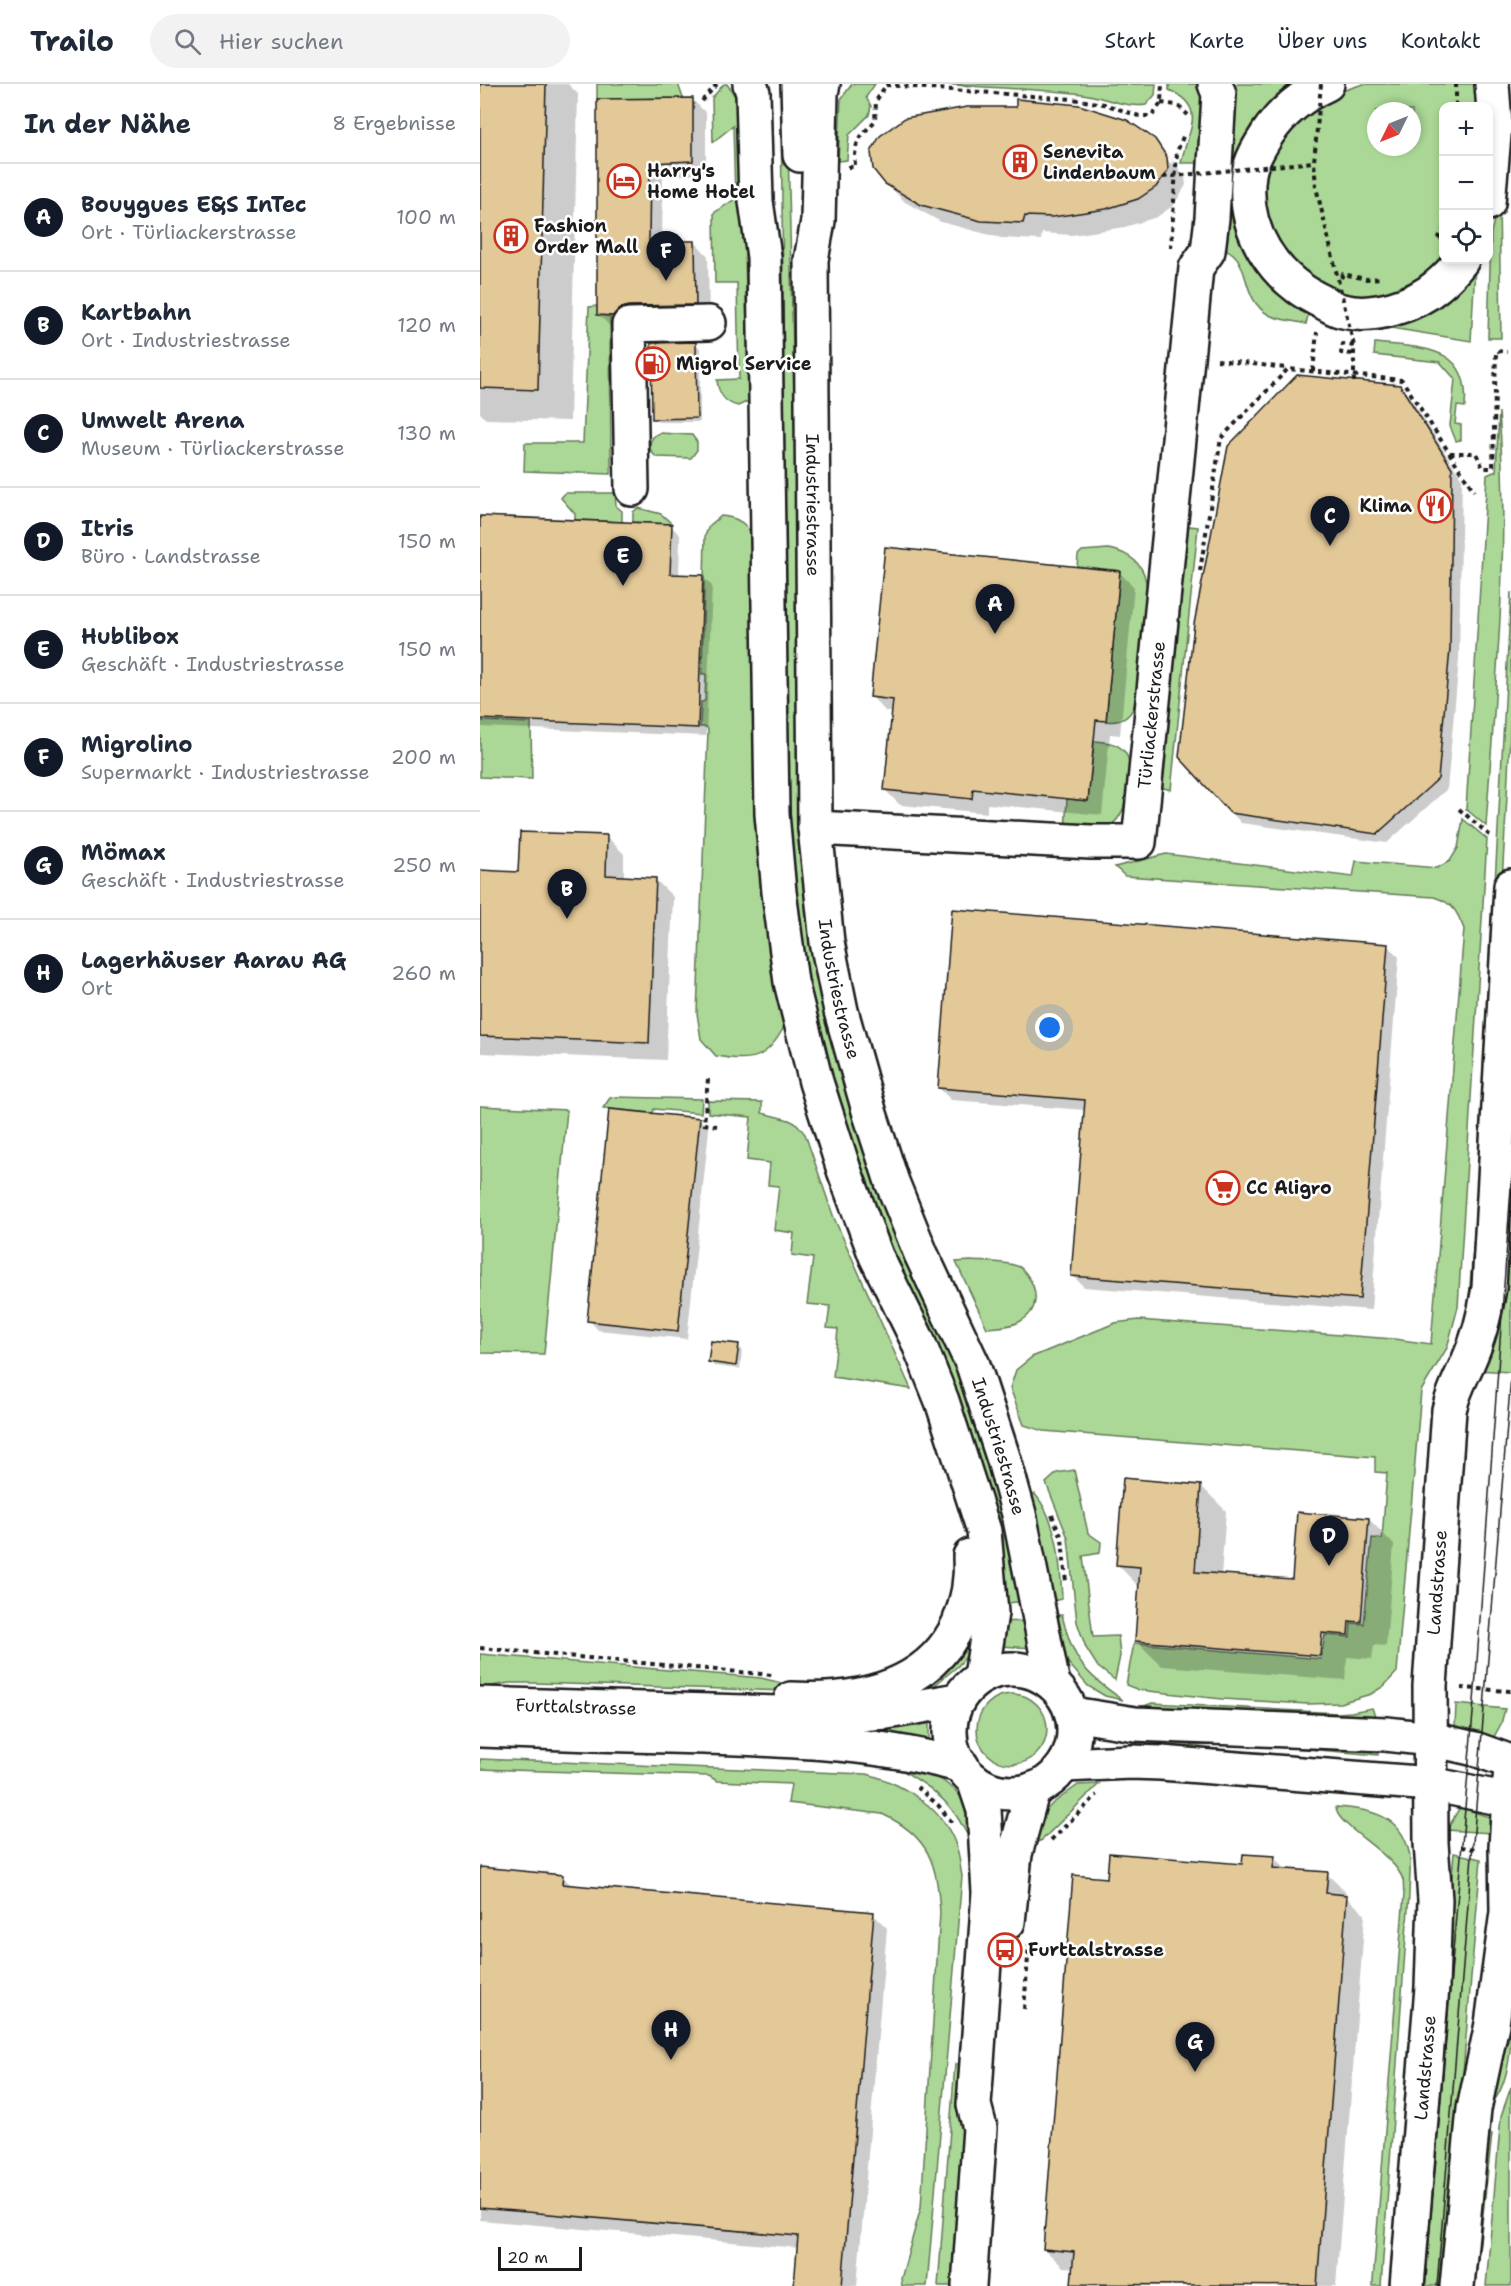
<!DOCTYPE html>
<html lang="de">
<meta charset="utf-8">
<style>
body{margin:0;font-family:"Shantell Sans",sans-serif;background:#f2f2f3;color:#1f2937}
.controls{position:absolute;right:18px;top:18px;display:grid;overflow:hidden;border-radius:12px;box-shadow:0 3px 9px #0003}
.controls button{width:54px;height:54px;display:grid;place-items:center;padding:0;border:0;border-bottom:2px solid #e0e1e3;background:#fff;color:#1f2937;font:30px sans-serif}
.compass{position:absolute;left:887px;top:18px;width:54px;height:54px;border-radius:50%;background:#fff;box-shadow:0 3px 9px #0003;rotate:227deg}
.scale{position:absolute;left:18px;bottom:15px;width:84px;box-sizing:border-box;padding-left:6px;border:3px solid #1c1c1c;border-top:0;font-size:16px;line-height:21px;white-space:nowrap;color:#1c1c1c;-webkit-text-stroke:4px #fff;paint-order:stroke}
.you{position:absolute;left:570px;top:944px;width:21px;height:21px;margin:-15px;border:4px solid #fff;border-radius:50%;background:#1a73e8;box-shadow:0 0 0 9px #1a73e833}
.badge{display:grid;place-items:center;width:39px;height:39px;border-radius:50%;background:#111827;color:#fff;font-size:20px;font-weight:700}
.pin{position:absolute;translate:-50% -50px;filter:drop-shadow(0 2px 3px #0008)}
.pin::after{content:'';position:absolute;top:32px;width:21px;height:18px;background:inherit;clip-path:polygon(0 0,100% 0,50% 100%)}
.list{margin:0;padding:0;list-style:none}
h2{display:flex;justify-content:space-between;align-items:center;height:78px;margin:0;padding:0 24px;font-size:26px}
h2 small{font-size:20px;font-weight:400;color:#747a83}
.list li{display:grid;grid-template-columns:39px 1fr auto;gap:18px;align-items:center;box-sizing:border-box;height:108px;padding:0 24px;border-top:2px solid #e0e1e3}
.list b{display:block;font-size:22px;white-space:nowrap}
.list p{margin:0;font-size:20px;white-space:nowrap;color:#747a83}
.list em{font-size:20px;font-style:normal;color:#747a83}
.icon{flex:none;width:33px;height:33px;fill:none;stroke:currentColor;stroke-width:2;stroke-linecap:round;stroke-linejoin:round}
.map{position:relative;flex:none;width:1031px;height:2202px;overflow:hidden}
header{display:flex;align-items:center;gap:36px;box-sizing:border-box;height:84px;padding:0 30px;background:#fff;border-bottom:2px solid #e0e1e3}
header strong{font-size:28px}
nav{display:flex;gap:33px;margin-inline-start:auto;font-size:21px}
.search{width:420px;height:54px;background:#f2f2f3;display:flex;align-items:center;gap:15px;box-sizing:border-box;padding:0 21px;border-radius:33px;color:#747a83;font-size:22px}
main{display:flex}
aside{flex:1;background:#fff}
.map>svg:first-child{display:block}
.green{fill:#abd896;stroke:#647a59;stroke-width:1.5;fill-rule:evenodd}
.shadow{fill:#0003}
.building{fill:#e3c898;stroke:#1c1c1c;stroke-width:1.5}
.lines{fill:none;stroke-linecap:round;stroke-linejoin:round}
.minor-casing{stroke:#1c1c1c;stroke-width:38}
.major-casing{stroke:#1c1c1c;stroke-width:38}
.path{stroke:#1c1c1c;stroke-width:4;stroke-dasharray:4.5 4.5;stroke-linecap:butt}
.minor{stroke:#fff;stroke-width:33}
.major{stroke:#fff;stroke-width:33}
.tram{stroke:#1c1c1c;stroke-width:1.5}
.path-bridge{stroke:#1c1c1c;stroke-width:4;stroke-dasharray:4.5 4.5;stroke-linecap:butt}
.labels{text-anchor:middle;stroke-width:5;stroke-linejoin:round;paint-order:stroke}
.poi-label{font-size:18px;font-weight:bold;fill:#1c1c1c;stroke:#fff;text-anchor:start}
.street-label{font-size:18px;fill:#1c1c1c;stroke:#fff}
</style>
<header>
<strong>Trailo</strong>
<div class="search"><svg class="icon" aria-label="search" viewBox="0 0 24 24"><circle cx="10" cy="10" r="6"/><path d="M15 15l6 6"/></svg>Hier suchen</div>
<nav><a>Start</a><a>Karte</a><a>Über uns</a><a>Kontakt</a></nav>
</header>
<main>
<aside>
<h2>In der Nähe<small>8 Ergebnisse</small></h2>
<ul class="list">
<li><span class="badge">A</span><div><b>Bouygues E&amp;S InTec</b><p>Ort · Türliackerstrasse</p></div><em>100 m</em></li>
<li><span class="badge">B</span><div><b>Kartbahn</b><p>Ort · Industriestrasse</p></div><em>120 m</em></li>
<li><span class="badge">C</span><div><b>Umwelt Arena</b><p>Museum · Türliackerstrasse</p></div><em>130 m</em></li>
<li><span class="badge">D</span><div><b>Itris</b><p>Büro · Landstrasse</p></div><em>150 m</em></li>
<li><span class="badge">E</span><div><b>Hublibox</b><p>Geschäft · Industriestrasse</p></div><em>150 m</em></li>
<li><span class="badge">F</span><div><b>Migrolino</b><p>Supermarkt · Industriestrasse</p></div><em>200 m</em></li>
<li><span class="badge">G</span><div><b>Mömax</b><p>Geschäft · Industriestrasse</p></div><em>250 m</em></li>
<li><span class="badge">H</span><div><b>Lagerhäuser Aarau AG</b><p>Ort</p></div><em>260 m</em></li>
</ul>
</aside>
<div class="map">
<svg width="1031" height="2202" viewBox="0 0 1031 2202">
<rect width="100%" height="100%" fill="#fff"/>
<filter id="ink" filterUnits="userSpaceOnUse"><feTurbulence type="fractalNoise" baseFrequency=".0167" numOctaves="2"/><feDisplacementMap in="SourceGraphic" scale="12" xChannelSelector="R" yChannelSelector="G"/><feConvolveMatrix kernelMatrix="1 2 1 2 8 2 1 2 1" color-interpolation-filters="sRGB"/></filter>
<g filter="url(#ink)">
<g class="green">
<polygon points="117,0 198,0 203,14 117,15"/>
<path d="M244,0H247L261,21L269,317L258,322C245,319 238,309 237,296L259,295L257,199H235L234,129L255,115L253,42L233,58L232,14Z"/>
<polygon points="372,0 395,0 386,13 391,22 389,31 369,51 367,76 358,77 361,15"/>
<path d="M464,0H676L675,11L666,21C647,24 623,13 603,10C557,5 510,4 464,0Z"/>
<path d="M689,0H727L725,79H701C707,47 729,24 689,6Z"/>
<path d="M750,0H813C781,20 772,43 761,77L744,78Z"/>
<path d="M883,0H1002L1004,22H964V176H966L927,204L906,211L870,213L848,204L811,180L795,155L785,128V95L796,61L816,35L847,12ZM896,27H932V63H896Z"/>
<polygon points="301,21 307,22 316,395 319,736 346,930 362,993 397,1103 471,1268 496,1336 544,1517 520,1520 497,1374 475,1304 387,1106 356,1012 326,890 312,778 308,713"/>
<path d="M759,95L829,227L826,240C815,237 799,236 789,231C756,212 775,169 737,163L742,96Z"/>
<polygon points="1019,117 1021,254 1008,254 1011,148"/>
<polygon points="995,182 991,257 893,241"/>
<polygon points="117,222 118,231 130,232 131,390 44,387 45,359 103,359 109,223"/>
<path d="M895,259C940,264 991,260 985,323L977,322L975,340L981,341V356L976,357L970,342L975,295L960,278L894,271Z"/>
<path d="M1019,328C1030,466 1015,605 1006,742L986,725L1007,391L1016,387Z"/>
<path d="M180,349L212,351L217,358V366L211,374L176,373L171,367C168,359 172,351 180,349Z"/>
<polygon points="85,409 135,409 136,422 142,427 142,438 95,436 95,430 81,414"/>
<polygon points="158,424 181,430 192,440 153,438 153,428"/>
<path d="M241,432C255,433 267,438 272,453L275,664L305,941C287,976 273,978 236,972L221,955L217,929L228,647L227,643H220L221,618L225,617L226,590H222L225,452L229,442Z"/>
<polygon points="700,441 718,443 691,706 676,702"/>
<path d="M628,465C643,467 658,475 664,490C666,496 667,503 667,509C667,525 659,613 653,625C647,636 638,639 626,637L640,487L597,482L598,471L602,467Z"/>
<polygon points="1031,508 1031,629 1027,712 1004,1103 992,1215 989,1214 999,1090"/>
<polygon points="0,637 51,639 52,695 0,693"/>
<path d="M614,657C625,658 636,658 644,667C656,680 648,731 632,740C620,747 599,746 585,748L587,715L608,717Z"/>
<path d="M983,735L1007,755L978,1223L967,1264L941,1307L917,1588L904,1602L891,1610L860,1619L828,1620L742,1615L659,1606L646,1601L654,1559L841,1575L845,1551L870,1553L871,1539L884,1540L892,1454L902,1455L907,1389L895,1388V1373L563,1347L544,1341L530,1304L536,1286L552,1273L635,1239L658,1236L914,1255L951,1260L984,845C977,827 973,819 954,813L645,792L635,783L686,770L873,793L876,777L957,784L970,777L978,764Z"/>
<polygon points="1031,978 1031,1288 996,1286"/>
<polygon points="135,1013 222,1015 221,1029 174,1025 173,1029 123,1024 130,1014"/>
<polygon points="228,1017 282,1018 282,1029 309,1036 317,1040 325,1050 354,1134 431,1305 353,1293 358,1245 347,1244 350,1222 327,1220 333,1174 312,1171 314,1149 294,1146 299,1102 288,1101 290,1079 267,1076 271,1033 228,1029"/>
<polygon points="0,1022 87,1026 64,1270 0,1269"/>
<path d="M491,1177C506,1178 523,1177 537,1182C542,1183 544,1187 547,1191C559,1207 559,1228 539,1238C530,1243 517,1243 507,1244L476,1178Z"/>
<polygon points="594,1386 608,1449 621,1458 620,1469 603,1472 613,1553 638,1552 640,1572 635,1596 618,1583 606,1564 597,1538 588,1454 566,1399 577,1389"/>
<path d="M555,1410C579,1439 580,1479 582,1515L567,1518L548,1414Z"/>
<path d="M582,1531C593,1577 605,1590 643,1616L625,1612L608,1602L578,1567L570,1532Z"/>
<polygon points="548,1537 553,1564 520,1562 518,1538"/>
<polygon points="491,1539 490,1568 478,1582 445,1609 427,1608"/>
<polygon points="0,1570 281,1594 310,1601 310,1607 55,1599 29,1599 0,1604"/>
<circle cx="532" cy="1645" r="35"/>
<polygon points="672,1619 858,1629 871,1628 892,1624 897,1636 668,1624 664,1622"/>
<polygon points="976,1620 1025,1625 1021,1640 1010,1660 975,1643"/>
<polygon points="0,1628 449,1633 449,1657"/>
<polygon points="766,1656 899,1661 898,1671 766,1660 711,1662 656,1668 657,1657"/>
<path d="M0,1675L387,1690C424,1700 466,1725 477,1765C480,1773 480,1783 482,1792L447,2202H422L421,2195L441,2123L460,1829C457,1780 450,1752 402,1730L308,1719L311,1700L237,1697L229,1692L0,1685Z"/>
<path d="M412,1680L454,1690L476,1707L491,1726L493,1758C485,1750 482,1739 475,1730C459,1707 435,1694 412,1680Z"/>
<polygon points="619,1700 562,1756 555,1759 558,1735 572,1720 598,1701"/>
<path d="M856,1723C890,1725 921,1731 929,1768C932,1781 929,1798 929,1811L901,2202H893V2197L924,1810C923,1806 924,1800 923,1796C915,1769 855,1742 856,1723Z"/>
<polygon points="980,1723 1009,1733 1011,1749 967,1746"/>
<polygon points="974,1769 1001,1775 965,2202 937,2202"/>
<path d="M1031,1947C1031,1969 1027,2005 1010,2021L1015,1994Z"/>
<polygon points="475,1980 478,1980 485,2025 471,2202 458,2202"/>
<polygon points="1031,2003 1031,2202 1006,2202 1021,2032"/>
<polygon points="1006,2050 1012,2050 995,2202 990,2202"/>
</g>
<g class="shadow">
<polygon points="0,0 88,0 98,10 90,337 6,335 0,329"/>
<polygon points="212,15 226,29 226,90 183,92 182,158 215,158 228,172 229,234 147,245 132,244 119,231 119,17"/>
<polygon points="674,56 682,65 680,65 691,80 693,78 687,69 705,93 706,101 694,121 677,133 645,143 592,151 562,149 561,156 521,154 461,138 425,118 406,99"/>
<polygon points="215,260 220,264 220,338 178,338 173,334"/>
<polygon points="919,302 929,312 982,395 979,576 967,705 907,759 761,739 751,728"/>
<polygon points="0,434 191,442 200,451 199,492 223,493 232,502 226,652 0,643"/>
<polygon points="639,488 654,503 640,651 630,650 622,731 507,720 507,729 420,721 405,706 413,628 406,628 392,613"/>
<polygon points="127,753 144,770 144,794 175,795 193,813 186,976 0,969 0,788 40,789"/>
<polygon points="907,861 919,873 891,1226 604,1203 592,1191 605,1026 471,1016 459,1004"/>
<polygon points="220,1036 229,1045 207,1255 118,1246 109,1236"/>
<polygon points="258,1261 262,1266 260,1285 234,1282 230,1278"/>
<polygon points="721,1402 746,1427 741,1491 813,1497 889,1435 914,1461 906,1562 894,1561 892,1575 867,1573 865,1596 682,1582 656,1557 660,1504 638,1481"/>
<polygon points="794,1774 807,1786 847,1790 866,1808 865,1812 885,1830 856,2202 595,2202 592,2200 594,2184 583,2183 564,2165 628,1795 764,1781"/>
<polygon points="0,1785 82,1792 93,1803 393,1830 407,1844 377,2202 315,2202 319,2164 0,2136"/>
</g>
<g class="building">
<polygon points="0,0 66,0 58,306 0,304"/>
<polygon points="213,14 213,77 170,79 169,157 215,157 216,221 149,222 139,225 133,232 117,231 117,15"/>
<polygon points="536,15 599,21 647,36 675,55 687,73 688,86 676,103 658,115 626,125 573,133 545,132 543,139 501,137 441,121 405,100 393,85 391,68 400,52 425,34 487,23 536,23"/>
<polygon points="216,258 217,334 172,335 171,259"/>
<polygon points="817,291 920,301 972,384 970,565 958,695 897,750 750,729 699,673 714,540 748,362"/>
<polygon points="0,432 192,440 190,490 223,491 218,644 0,635"/>
<polygon points="405,463 640,487 626,637 616,636 608,717 493,705 492,715 404,706 413,616 390,613"/>
<polygon points="40,748 127,751 126,791 176,794 169,959 0,952 0,786 38,788"/>
<polygon points="472,825 908,860 880,1215 591,1192 605,1016 458,1004"/>
<polygon points="129,1025 220,1034 198,1247 107,1237"/>
<polygon points="231,1257 259,1260 256,1282 228,1278"/>
<polygon points="643,1394 721,1401 715,1488 812,1495 817,1428 889,1434 881,1538 869,1537 868,1551 842,1549 840,1572 655,1557 660,1483 636,1481"/>
<polygon points="629,1769 762,1780 763,1770 795,1772 793,1784 848,1788 846,1809 867,1811 837,2202 591,2200 594,2168 563,2165 593,1791 627,1794"/>
<polygon points="0,1783 83,1791 82,1800 394,1828 362,2202 314,2202 318,2152 0,2124"/>
</g>
<g class="lines">
<defs>
<g id="minor">
<polyline points="270,0 273,9 276,117 284,173 292,730 299,808 311,898 336,998 364,1086 396,1172 437,1255 462,1317 504,1447 511,1529 501,1592"/>
<polyline points="318,0 320,71"/>
<path id="s1" d="M343,0L341,9L338,137L331,176L335,744L347,858L361,927L390,1030L412,1098L441,1170L493,1281L524,1376L539,1430L573,1600"/>
<path d="M847,0C823,11 803,27 788,49C781,60 771,75 769,90C761,145 793,195 843,218C849,221 856,226 863,227C893,235 935,221 957,202C967,194 975,185 982,176"/>
<polyline points="1008,119 1015,40 1012,0"/>
<polyline points="152,405 149,241 229,239"/>
<path id="s2" d="M335,744L611,758H659L716,184L728,167L732,134L739,10L735,0"/>
<path d="M311,1615C376,1618 449,1605 479,1539C488,1517 492,1495 490,1472"/>
<polyline points="528,1838 535,1770 553,1705"/>
<polyline points="489,2202 500,2044 494,2021 509,1808 504,1726 494,1696"/>
</g>
<g id="major">
<circle cx="532" cy="1647" r="62"/>
<path id="s3" d="M0,1620L364,1631L407,1628L478,1616"/>
<polyline points="592,1630 655,1640 906,1650 951,1655 995,1665 1031,1678"/>
<path d="M0,1646C75,1649 149,1651 224,1653C311,1656 397,1658 482,1682"/>
<polyline points="584,1681 651,1678 681,1679 951,1700 1029,1716"/>
<path id="s4" d="M927,2202L952,1903L955,1816L951,1759L950,1602L969,1326C974,1305 980,1296 988,1278C999,1254 1005,1229 1009,1204L1031,802"/>
<polyline points="977,2202 994,2025 1012,1940 1027,1828 1026,1763 1031,1681"/>
</g>
</defs>
<use href="#minor" class="minor-casing"/>
<use href="#major" class="major-casing"/>
<g class="path">
<polyline points="406,1 592,15 624,20 659,32 672,32 681,19 682,0"/>
<polyline points="222,17 237,0"/>
<polyline points="681,19 697,21 708,31"/>
<polyline points="976,22 976,0"/>
<path d="M368,83H375C374,59 378,54 395,37L396,17L406,1"/>
<polyline points="958,155 964,145"/>
<polyline points="691,164 697,68 704,50"/>
<polyline points="861,194 863,190 886,195 901,194"/>
<polyline points="737,276 807,284"/>
<polyline points="833,287 837,248"/>
<polyline points="874,298 874,262 863,260 861,269 874,270"/>
<polyline points="970,369 996,369 1003,384 1013,384 1016,267 1027,268"/>
<polyline points="720,487 741,354 808,285 922,296 994,407"/>
<polyline points="979,725 1013,754"/>
<polyline points="228,995 224,1040 237,1042"/>
<polyline points="572,1431 582,1454 586,1499"/>
<polyline points="0,1564 292,1591"/>
<polyline points="981,1604 1031,1607"/>
<polyline points="437,1703 458,1721 474,1741"/>
<polyline points="571,1756 617,1711"/>
<polyline points="981,1763 997,1765"/>
<polyline points="544,1925 549,1860"/>
</g>
<use href="#minor" class="minor"/>
<use href="#major" class="major"/>
<g class="tram">
<polyline points="945,2202 995,1605 1031,1104"/>
<polyline points="957,2202 1031,1292"/>
</g>
<g class="path-bridge">
<polyline points="841,0 834,78 836,103 874,262"/>
<polyline points="683,93 834,78"/>
</g>
</g>
</g>
<defs>
<symbol id="building-ring" viewBox="-11 -11 22 22"><circle r="9.5" fill="#fff" stroke="#c8321e" stroke-width="1.5"/><path d="M-4-6H4V6H1V3H-1V6H-4ZM-2.5-4.3h1.7v1.8h-1.7ZM.8-4.3h1.7v1.8H.8ZM-2.5-1h1.7V.8h-1.7ZM.8-1h1.7V.8H.8Z" fill="#c8321e"/></symbol>
<symbol id="hotel-ring" viewBox="-11 -11 22 22"><circle r="9.5" fill="#fff" stroke="#c8321e" stroke-width="1.5"/><path d="M-6-4.5h1.5V1H6V5H4.5V3h-9V5H-6ZM-4 0a1.8 1.8 0 1 1 3.6 0ZM.5 0V-2.5h3Q6-2.5 6 0Z" fill="#c8321e"/></symbol>
<symbol id="fuel-ring" viewBox="-11 -11 22 22"><circle r="9.5" fill="#fff" stroke="#c8321e" stroke-width="1.5"/><path d="M-5.5-6h7V0h2V4h1.3V-2.5L3-4.5l.8-.8L6-3V5H2.5V1h-1V6h-7ZM-4.2-4.7v3.2H.2V-4.7Z" fill="#c8321e"/></symbol>
<symbol id="restaurant-ring" viewBox="-11 -11 22 22"><circle r="9.5" fill="#fff" stroke="#c8321e" stroke-width="1.5"/><path d="M-5-6h1v4h1v-4h1v4h1v-4h1v5L-1.5 .5V6h-2V.5L-5-1ZM5-6V6H3V1.5H1.5Q1.5-4 5-6Z" fill="#c8321e"/></symbol>
<symbol id="supermarket-ring" viewBox="-11 -11 22 22"><circle r="9.5" fill="#fff" stroke="#c8321e" stroke-width="1.5"/><path d="M-6-5.5h2.5l.6 2H6L4.5 2H-2.5L-4.4-4H-6ZM-1.5 3.2a1.3 1.3 0 1 0 .1 0ZM3 3.2a1.3 1.3 0 1 0 .1 0Z" fill="#c8321e"/></symbol>
<symbol id="bus-ring" viewBox="-11 -11 22 22"><circle r="9.5" fill="#fff" stroke="#c8321e" stroke-width="1.5"/><path d="M-5-6H5V4H4V6H2V4H-2V6H-4V4H-5ZM-3.5-4V0h7V-4ZM-3.5 1.2v1.5H-2V1.2ZM2 1.2v1.5H3.5V1.2Z" fill="#c8321e"/></symbol>
</defs>
<g fill-rule="evenodd">
<use href="#building-ring" x="521" y="59" width="38" height="38"/>
<use href="#hotel-ring" x="125" y="78" width="38" height="38"/>
<use href="#building-ring" x="12" y="133" width="38" height="38"/>
<use href="#fuel-ring" x="154" y="261" width="38" height="38"/>
<use href="#restaurant-ring" x="936" y="403" width="38" height="38"/>
<use href="#supermarket-ring" x="724" y="1085" width="38" height="38"/>
<use href="#bus-ring" x="506" y="1847" width="38" height="38"/>
</g>
<g class="labels">
<g class="poi-label">
<text x="563" y="74">Senevita<tspan x="563" dy="21">Lindenbaum</tspan></text>
<text x="167" y="93">Harry's<tspan x="167" dy="21">Home Hotel</tspan></text>
<text x="54" y="148">Fashion<tspan x="54" dy="21">Order Mall</tspan></text>
<text x="196" y="286">Migrol Service</text>
<text x="932" y="428" text-anchor="end">Klima</text>
<text x="766" y="1110">CC Aligro</text>
<text x="548" y="1872">Furttalstrasse</text>
</g>
<g class="street-label">
<text dy="6" stroke="none"><textPath href="#s1" startOffset="422">Industriestrasse</textPath></text>
<text dy="6" stroke="none"><textPath href="#s2" startOffset="452">Türliackerstrasse</textPath></text>
<text dy="6" stroke="none"><textPath href="#s1" startOffset="908">Industriestrasse</textPath></text>
<text dy="6" stroke="none"><textPath href="#s1" startOffset="1394">Industriestrasse</textPath></text>
<text dy="6" stroke="none"><textPath href="#s4" startOffset="705">Landstrasse</textPath></text>
<text dy="6" stroke="none"><textPath href="#s3" startOffset="96">Furttalstrasse</textPath></text>
<text dy="6" stroke="none"><textPath href="#s4" startOffset="219">Landstrasse</textPath></text>
</g>
</g>
</svg>
<div class="controls">
<button>+</button>
<button>−</button>
<button><svg class="icon" aria-label="locate" viewBox="0 0 24 24"><circle cx="12" cy="12" r="6"/><path d="M12 2v4M12 18v4M2 12h4M18 12h4"/></svg></button>
</div>
<svg class="compass" viewBox="-18 -18 36 36"><path d="M0-13l5 13h-10z" fill="#e53935"/><path d="M0 13l5-13h-10z" fill="#747a83"/></svg>
<div class="scale">20 m</div>
<div class="you"></div>
<div class="pin badge" style="left:515px;top:550px">A</div>
<div class="pin badge" style="left:87px;top:835px">B</div>
<div class="pin badge" style="left:850px;top:462px">C</div>
<div class="pin badge" style="left:849px;top:1482px">D</div>
<div class="pin badge" style="left:143px;top:502px">E</div>
<div class="pin badge" style="left:186px;top:197px">F</div>
<div class="pin badge" style="left:715px;top:1988px">G</div>
<div class="pin badge" style="left:191px;top:1976px">H</div>
</div>
</main>
